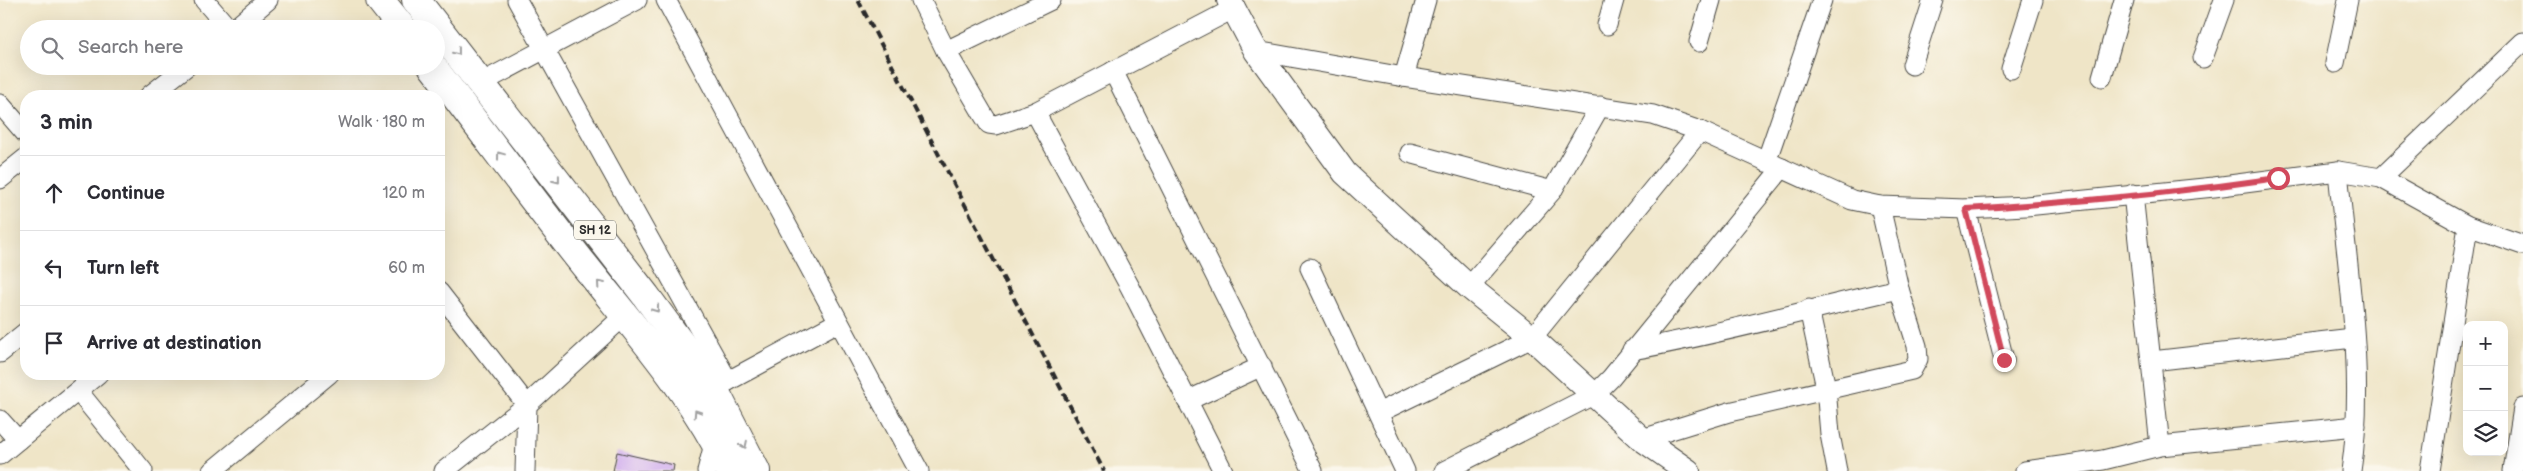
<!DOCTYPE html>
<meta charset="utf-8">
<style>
body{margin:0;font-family:"Balsamiq Sans",sans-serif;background:#f7f7f7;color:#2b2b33}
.controls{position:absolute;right:15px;bottom:15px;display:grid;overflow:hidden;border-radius:10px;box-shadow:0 5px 20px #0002}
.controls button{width:45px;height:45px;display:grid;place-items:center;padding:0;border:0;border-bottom:1px solid #e1e1e2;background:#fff;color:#2b2b33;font:25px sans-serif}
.stop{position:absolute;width:15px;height:15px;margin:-11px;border:4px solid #d1495b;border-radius:50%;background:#fff}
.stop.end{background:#d1495b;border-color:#fff;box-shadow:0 1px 5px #0008}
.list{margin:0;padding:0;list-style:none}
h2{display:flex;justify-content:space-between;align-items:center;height:65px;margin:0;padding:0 20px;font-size:21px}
h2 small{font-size:16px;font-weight:400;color:#7c7c81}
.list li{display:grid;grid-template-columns:32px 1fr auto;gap:15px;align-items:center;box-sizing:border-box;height:75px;padding:0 20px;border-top:1px solid #e1e1e2}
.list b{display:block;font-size:19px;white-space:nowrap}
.list em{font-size:16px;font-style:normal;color:#7c7c81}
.icon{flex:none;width:28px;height:28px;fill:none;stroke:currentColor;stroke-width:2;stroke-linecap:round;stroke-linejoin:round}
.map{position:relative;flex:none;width:2523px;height:471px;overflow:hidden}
.search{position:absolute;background:#fff;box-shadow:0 5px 20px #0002;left:20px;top:20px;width:425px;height:55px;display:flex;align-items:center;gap:12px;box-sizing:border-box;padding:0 18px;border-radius:28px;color:#7c7c81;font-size:19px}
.panel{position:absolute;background:#fff;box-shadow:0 5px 20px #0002;left:20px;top:90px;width:425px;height:290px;border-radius:20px}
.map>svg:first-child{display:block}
.building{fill:#cda8ef}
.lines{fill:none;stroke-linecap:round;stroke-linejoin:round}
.minor-casing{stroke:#484742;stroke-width:21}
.tertiary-casing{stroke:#484742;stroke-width:26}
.primary-casing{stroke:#484742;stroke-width:30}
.minor{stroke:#fff;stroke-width:19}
.tertiary{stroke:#fff;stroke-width:24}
.primary{stroke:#fff;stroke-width:28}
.rail{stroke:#2b2b2b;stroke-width:4;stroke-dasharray:8 4;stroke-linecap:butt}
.oneway{stroke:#a0a0a0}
.route{stroke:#d1495b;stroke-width:6}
.labels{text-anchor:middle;stroke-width:4;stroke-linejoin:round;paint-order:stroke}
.shield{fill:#fbf7ec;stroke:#696865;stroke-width:1}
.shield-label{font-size:12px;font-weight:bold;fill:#2b2b2b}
</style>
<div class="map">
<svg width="2523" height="471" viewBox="0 0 2523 471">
<rect width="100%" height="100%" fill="#fbf7ec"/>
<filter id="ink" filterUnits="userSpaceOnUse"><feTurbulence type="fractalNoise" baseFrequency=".02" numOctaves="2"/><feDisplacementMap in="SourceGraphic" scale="10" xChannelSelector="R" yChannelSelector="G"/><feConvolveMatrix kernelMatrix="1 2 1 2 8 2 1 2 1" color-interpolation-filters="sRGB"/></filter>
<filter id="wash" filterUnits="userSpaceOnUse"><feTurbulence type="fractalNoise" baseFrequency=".0096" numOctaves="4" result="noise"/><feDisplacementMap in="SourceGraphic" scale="20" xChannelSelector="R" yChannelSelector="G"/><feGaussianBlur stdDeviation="1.12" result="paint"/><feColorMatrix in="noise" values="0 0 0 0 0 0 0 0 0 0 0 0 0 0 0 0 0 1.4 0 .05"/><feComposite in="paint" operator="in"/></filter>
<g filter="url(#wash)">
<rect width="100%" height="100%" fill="#efe5c7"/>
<g id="blocks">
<polygon class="building" points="617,452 674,465 673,471 613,471"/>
</g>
</g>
<g filter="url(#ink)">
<use href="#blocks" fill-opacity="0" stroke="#484742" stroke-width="1"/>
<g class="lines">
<defs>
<g id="minor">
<polyline points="204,0 229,29"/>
<polyline points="517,0 728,381"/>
<polyline points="666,0 919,471"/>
<polyline points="921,0 946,51 984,116 989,124 996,125 1035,112 1233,9"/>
<polyline points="1607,25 1614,0"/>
<polyline points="234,29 268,0"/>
<polyline points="1699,42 1711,0"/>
<polyline points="946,51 1051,0"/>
<polyline points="1256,51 1404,77 1653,115 1700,131 1852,200 1880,206 1966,209 2026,206 2214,187 2338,171 2381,178 2468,226 2523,245"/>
<polyline points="2203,58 2224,0"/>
<polyline points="2335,63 2348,0"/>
<polyline points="1912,65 1933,0"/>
<polyline points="2011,69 2033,0"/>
<polyline points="1113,71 1313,471"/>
<polyline points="1404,77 1426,0"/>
<polyline points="2102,77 2124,0"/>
<polyline points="481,83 637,0"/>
<polyline points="149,96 187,66"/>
<polyline points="0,104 26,134"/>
<polyline points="1035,112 1130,287 1223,471"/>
<polyline points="1410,153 1552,191"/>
<polyline points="1766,162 1822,0"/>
<path d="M2338,171C2347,268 2366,375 2351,471"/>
<polyline points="2381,178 2523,42"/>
<polyline points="0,179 26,158"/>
<polyline points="2133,194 2160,446"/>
<polyline points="1966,209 2004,360"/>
<polyline points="1310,268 1405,471"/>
<polyline points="1469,287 1552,191 1600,106"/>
<polyline points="439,292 527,405 626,314"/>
<polyline points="1809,309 1826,388 1830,434 1837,471"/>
<path d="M1632,350C1722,334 1810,309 1899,289"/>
<polyline points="0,353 26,332"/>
<polyline points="2152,361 2353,338"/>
<polyline points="717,387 838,322"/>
<polyline points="78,391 143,471"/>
<polyline points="1187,401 1262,366"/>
<polyline points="1380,412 1532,338 1700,131"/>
<polyline points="0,420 18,440"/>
<polyline points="1642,439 1729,412 1912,370 1918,359 1917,346 1899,289 1880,206"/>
<polyline points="0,455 98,374"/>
<polyline points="212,471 329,374"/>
<polyline points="444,471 527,405"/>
<polyline points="525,471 527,405"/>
<polyline points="707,471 715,440"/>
<polyline points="1444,471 1595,394 1611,378 1782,168"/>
<polyline points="2025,471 2103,460 2160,446 2356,426"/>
<polyline points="2430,471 2468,226"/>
<polyline points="2513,471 2523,408"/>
</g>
<polyline id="tertiary" points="1229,0 1256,51 1345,173 1469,287 1532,338 1642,439 1688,471"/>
<g id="primary">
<polyline points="380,0 403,29"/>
<polyline points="416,0 646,296 714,389 756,471"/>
<path d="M432,66C485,134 535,204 589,271C640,335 694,396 730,471"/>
</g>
</defs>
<use href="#minor" class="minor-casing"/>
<use href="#tertiary" class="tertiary-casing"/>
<use href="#primary" class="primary-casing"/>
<use href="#minor" class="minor"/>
<use href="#tertiary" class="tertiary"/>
<use href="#primary" class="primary"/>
<polyline class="rail" points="858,0 1104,471"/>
</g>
<defs><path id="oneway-chevron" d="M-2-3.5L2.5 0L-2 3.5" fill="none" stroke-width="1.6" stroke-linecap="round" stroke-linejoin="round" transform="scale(1.25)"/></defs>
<g class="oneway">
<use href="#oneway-chevron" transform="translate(457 52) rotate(52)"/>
<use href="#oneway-chevron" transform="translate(500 155) rotate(-127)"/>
<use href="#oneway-chevron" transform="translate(557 180) rotate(52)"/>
<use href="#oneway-chevron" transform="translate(600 284) rotate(-131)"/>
<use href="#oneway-chevron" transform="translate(656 309) rotate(54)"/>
<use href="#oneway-chevron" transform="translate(697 413) rotate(-123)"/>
<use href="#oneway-chevron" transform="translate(744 445) rotate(64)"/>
</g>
</g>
<g class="lines" filter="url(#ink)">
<path class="route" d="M2004,360L1966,209C2070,203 2175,193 2278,178"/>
</g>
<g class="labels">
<rect class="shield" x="574" y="220.5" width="42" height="19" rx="4"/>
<g class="shield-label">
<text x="595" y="234">SH 12</text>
</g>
</g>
</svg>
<div class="controls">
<button>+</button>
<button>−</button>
<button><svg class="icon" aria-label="layers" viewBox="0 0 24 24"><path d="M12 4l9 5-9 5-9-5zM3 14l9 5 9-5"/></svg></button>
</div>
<div class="stop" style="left:2278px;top:178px"></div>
<div class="stop end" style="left:2004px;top:360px"></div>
<div class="search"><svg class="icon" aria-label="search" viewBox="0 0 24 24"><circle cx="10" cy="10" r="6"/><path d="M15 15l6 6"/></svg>Search here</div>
<section class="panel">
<h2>3 min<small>Walk · 180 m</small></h2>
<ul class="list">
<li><svg class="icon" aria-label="ahead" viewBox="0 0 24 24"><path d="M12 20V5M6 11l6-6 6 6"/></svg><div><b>Continue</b></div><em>120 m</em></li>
<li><svg class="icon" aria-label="left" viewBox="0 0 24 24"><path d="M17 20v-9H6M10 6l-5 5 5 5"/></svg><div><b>Turn left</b></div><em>60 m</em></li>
<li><svg class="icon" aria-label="arrive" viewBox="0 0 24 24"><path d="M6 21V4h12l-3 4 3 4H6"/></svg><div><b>Arrive at destination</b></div></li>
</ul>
</section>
</div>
